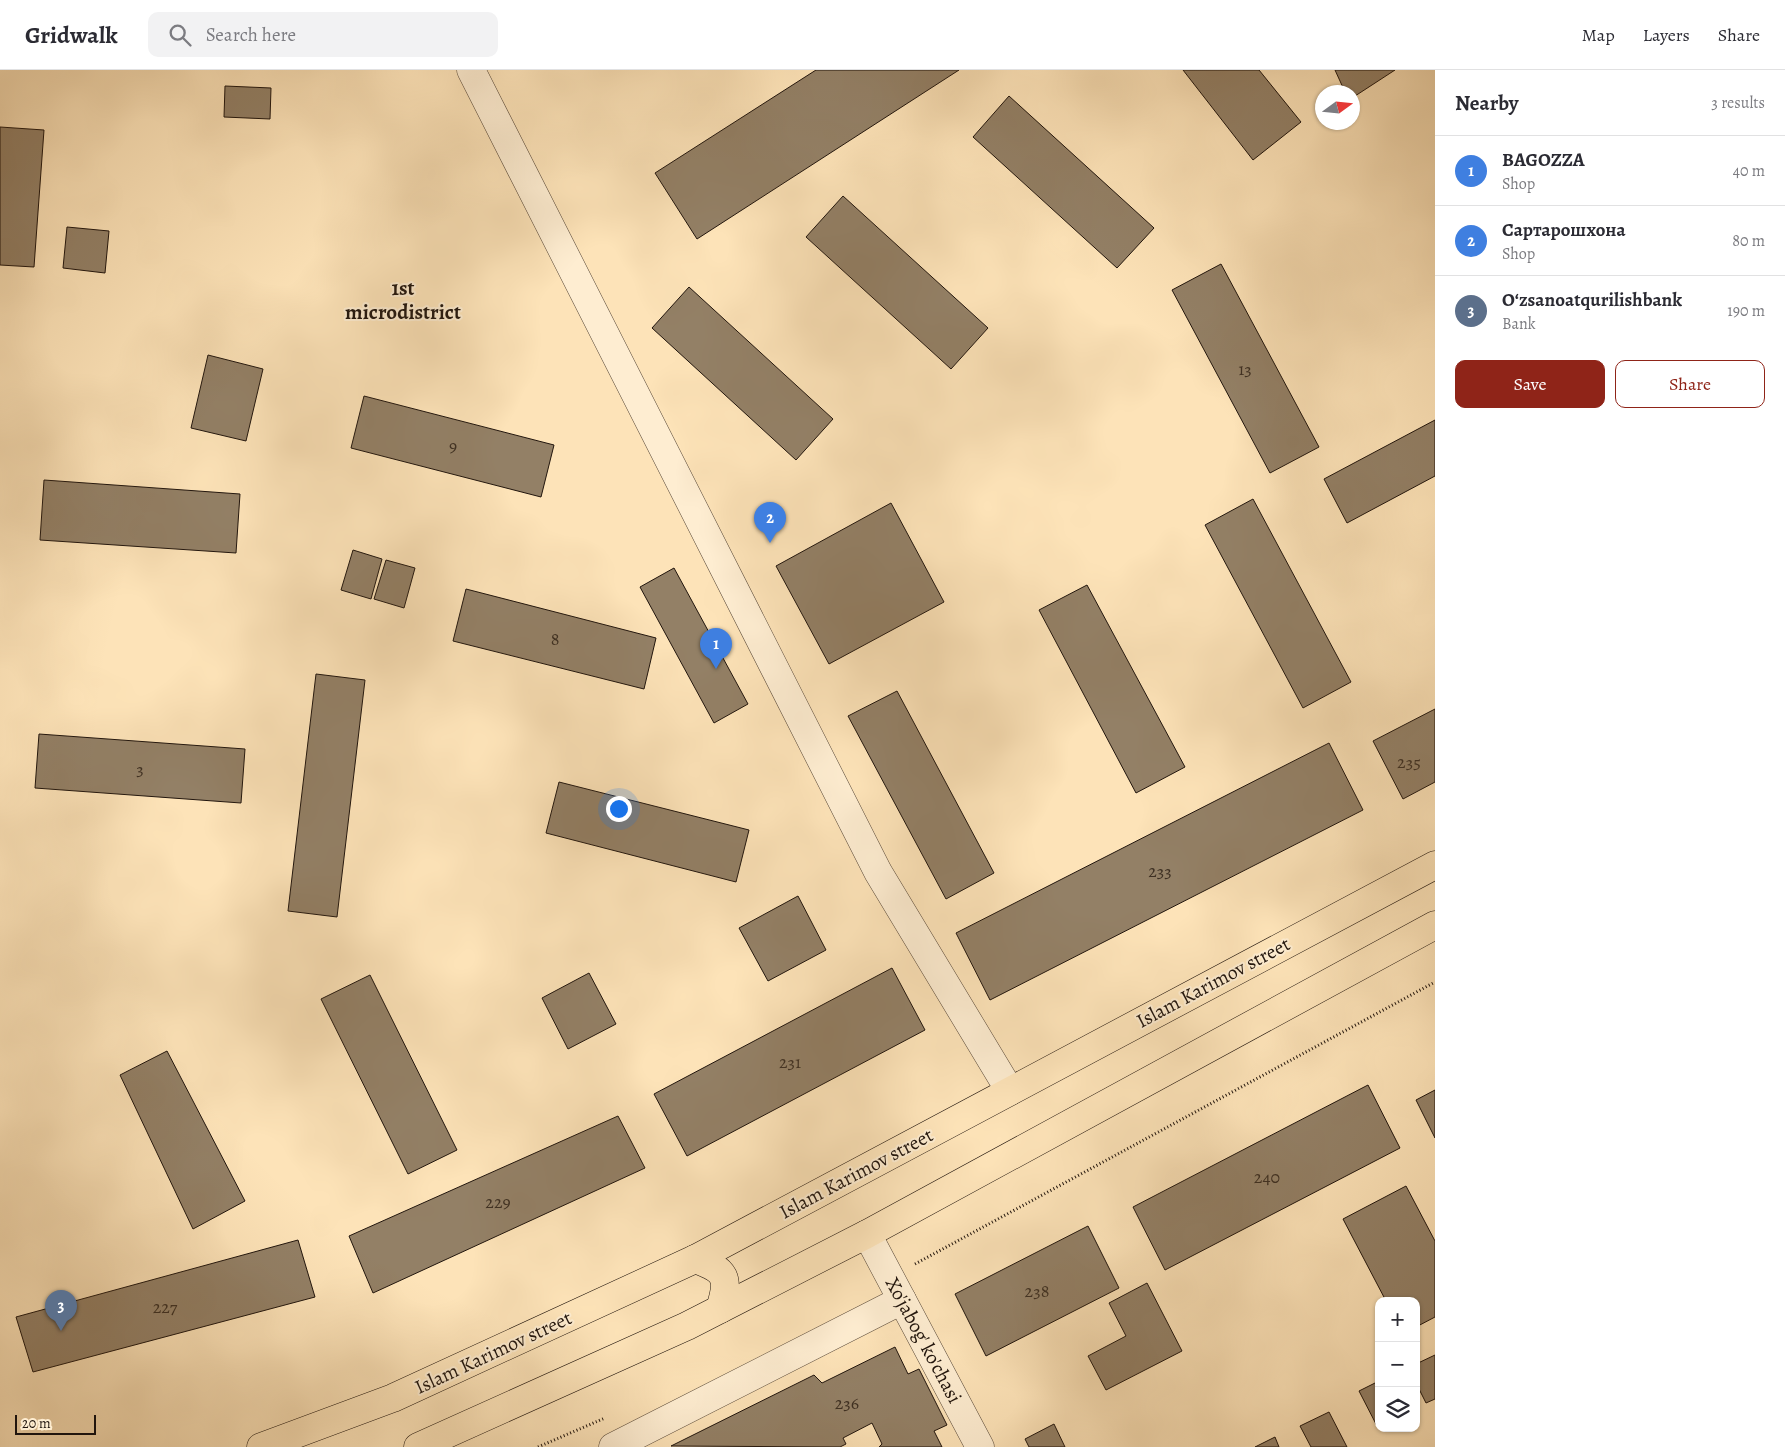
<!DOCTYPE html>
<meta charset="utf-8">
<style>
body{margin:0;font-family:Alegreya,serif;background:#f2f2f3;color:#2b2b33}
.controls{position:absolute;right:15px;bottom:15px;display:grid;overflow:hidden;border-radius:10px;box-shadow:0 1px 4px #0004}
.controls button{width:45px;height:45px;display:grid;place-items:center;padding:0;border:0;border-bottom:1px solid #e1e1e2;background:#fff;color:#2b2b33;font:25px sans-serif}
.compass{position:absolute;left:1315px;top:15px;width:45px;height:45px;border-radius:50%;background:#fff;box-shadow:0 1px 4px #0004;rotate:75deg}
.scale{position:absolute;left:15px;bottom:12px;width:81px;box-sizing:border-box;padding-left:5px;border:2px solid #21150d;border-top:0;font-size:14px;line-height:18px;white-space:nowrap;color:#21150d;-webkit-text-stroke:4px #feedd1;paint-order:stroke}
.you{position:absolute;left:618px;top:738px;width:18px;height:18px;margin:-12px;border:4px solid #fff;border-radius:50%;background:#1a73e8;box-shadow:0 0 0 8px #1a73e833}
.badge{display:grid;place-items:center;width:32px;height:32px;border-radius:50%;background:#8f2418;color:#fff;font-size:16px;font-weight:700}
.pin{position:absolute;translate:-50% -41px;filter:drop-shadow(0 1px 2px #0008)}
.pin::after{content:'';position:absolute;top:26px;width:18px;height:15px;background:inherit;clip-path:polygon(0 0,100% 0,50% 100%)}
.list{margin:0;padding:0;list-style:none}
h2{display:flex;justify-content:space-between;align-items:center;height:65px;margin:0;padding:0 20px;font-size:21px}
h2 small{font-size:16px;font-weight:400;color:#7c7c81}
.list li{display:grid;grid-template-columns:32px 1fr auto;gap:15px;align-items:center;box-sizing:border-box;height:70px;padding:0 20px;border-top:1px solid #e1e1e2}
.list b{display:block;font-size:19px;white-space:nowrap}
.list p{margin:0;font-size:16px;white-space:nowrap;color:#7c7c81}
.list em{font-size:16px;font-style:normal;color:#7c7c81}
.actions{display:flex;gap:10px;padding:15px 20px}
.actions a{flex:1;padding:11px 0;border:1px solid #8f2418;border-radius:10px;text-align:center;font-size:18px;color:#8f2418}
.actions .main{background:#8f2418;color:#fff}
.icon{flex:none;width:28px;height:28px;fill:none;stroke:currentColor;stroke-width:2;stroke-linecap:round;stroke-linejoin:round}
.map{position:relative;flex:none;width:1435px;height:1377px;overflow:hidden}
header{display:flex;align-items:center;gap:30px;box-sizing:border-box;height:70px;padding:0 25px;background:#fff;border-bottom:1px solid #e1e1e2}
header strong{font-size:24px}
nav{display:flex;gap:28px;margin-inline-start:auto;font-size:18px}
.search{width:350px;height:45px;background:#f2f2f3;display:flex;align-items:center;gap:12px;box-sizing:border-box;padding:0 18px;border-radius:10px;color:#7c7c81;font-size:19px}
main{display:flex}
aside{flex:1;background:#fff}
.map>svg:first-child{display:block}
.building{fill:#938066;stroke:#21150d}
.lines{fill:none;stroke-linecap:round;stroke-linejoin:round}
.minor-casing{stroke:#584838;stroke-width:29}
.major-casing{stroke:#21150d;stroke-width:29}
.path{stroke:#21150d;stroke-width:3;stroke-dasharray:1 2.5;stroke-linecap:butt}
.minor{stroke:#feedd1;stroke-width:28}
.major{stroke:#fde3b8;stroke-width:28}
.labels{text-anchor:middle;stroke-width:4;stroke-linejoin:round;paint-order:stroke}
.number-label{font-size:18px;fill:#3e3023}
.street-label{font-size:20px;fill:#21150d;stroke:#feedd1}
.neighbourhood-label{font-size:21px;font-weight:bold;fill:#21150d;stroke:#feedd1}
</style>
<header>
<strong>Gridwalk</strong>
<div class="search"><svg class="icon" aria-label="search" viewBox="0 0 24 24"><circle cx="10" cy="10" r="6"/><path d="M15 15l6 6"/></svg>Search here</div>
<nav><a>Map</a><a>Layers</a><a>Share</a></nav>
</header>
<main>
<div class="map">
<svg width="1435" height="1377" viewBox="0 0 1435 1377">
<rect width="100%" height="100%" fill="#fde3b8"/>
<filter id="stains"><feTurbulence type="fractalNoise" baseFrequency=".004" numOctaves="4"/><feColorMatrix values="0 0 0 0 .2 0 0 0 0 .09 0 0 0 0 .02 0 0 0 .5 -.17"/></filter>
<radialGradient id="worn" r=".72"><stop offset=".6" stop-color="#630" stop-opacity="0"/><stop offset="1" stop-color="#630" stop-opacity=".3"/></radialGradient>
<g class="building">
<polygon points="816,0 959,0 697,169 655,103"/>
<polygon points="1183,0 1259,0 1301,52 1253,90"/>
<polygon points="1335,0 1395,0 1352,28 1352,22 1345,22"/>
<polygon points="225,16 271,18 270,49 224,47"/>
<polygon points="1009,26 1154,158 1117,198 973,67"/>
<polygon points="0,57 44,60 34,197 0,195"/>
<polygon points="843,126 988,258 951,299 806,167"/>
<polygon points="67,157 109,161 105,203 63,198"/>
<polygon points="1221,194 1319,377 1270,403 1172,220"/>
<polygon points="689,217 833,349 796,390 652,258"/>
<polygon points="208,285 263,299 246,371 191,358"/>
<polygon points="364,326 554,375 541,427 351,378"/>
<polygon points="1435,350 1435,406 1347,453 1324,409"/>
<polygon points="44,410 240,424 236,483 40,470"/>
<polygon points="1253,429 1351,612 1303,638 1205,455"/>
<polygon points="891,433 944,532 829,594 776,496"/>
<polygon points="353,480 382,489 371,529 341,520"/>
<polygon points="386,490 415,498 404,538 374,529"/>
<polygon points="674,498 748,634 714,653 640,517"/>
<polygon points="1087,515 1185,697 1136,723 1039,540"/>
<polygon points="466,519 656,568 644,619 453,571"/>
<polygon points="316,604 365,610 337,847 288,841"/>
<polygon points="897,621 994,803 946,829 848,646"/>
<polygon points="1435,639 1435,712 1403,729 1373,671"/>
<polygon points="39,664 245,679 241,733 35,718"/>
<polygon points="1329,673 1363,740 990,930 956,863"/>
<polygon points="559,712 749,760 736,812 546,763"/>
<polygon points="798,826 826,880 768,911 739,858"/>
<polygon points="892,898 925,960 687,1086 654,1024"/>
<polygon points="589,903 616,954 568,979 542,928"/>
<polygon points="370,905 457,1080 408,1104 321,929"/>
<polygon points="167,981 245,1131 193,1159 120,1005"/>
<polygon points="1368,1015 1400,1078 1165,1200 1133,1137"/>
<polygon points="1435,1020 1435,1068 1416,1030"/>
<polygon points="618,1046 645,1098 373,1223 349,1166"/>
<polygon points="1406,1116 1435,1171 1435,1247 1416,1257 1416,1231 1386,1231 1343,1149"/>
<polygon points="1088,1156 1119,1218 986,1286 955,1224"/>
<polygon points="298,1170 315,1227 33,1302 16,1247"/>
<polygon points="1147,1213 1182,1281 1106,1320 1088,1286 1126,1266 1109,1233"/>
<polygon points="895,1277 908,1304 919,1299 947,1355 934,1361 942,1377 879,1377 882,1374 872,1353 843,1368 846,1374 840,1377 671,1376 814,1305 822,1313"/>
<polygon points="1435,1285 1435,1329 1426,1333 1416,1313 1416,1294"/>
<polygon points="1379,1311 1379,1355 1377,1356 1359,1321"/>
<polygon points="1329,1342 1347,1377 1311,1377 1300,1356"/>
<polygon points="1054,1354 1065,1377 1029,1377 1025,1369"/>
<polygon points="1275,1367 1279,1377 1255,1377"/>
</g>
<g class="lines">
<defs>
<g id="minor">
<polyline points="471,0 878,802 1010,1021"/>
<polyline points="867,1164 980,1377"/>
<polyline points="613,1377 902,1230"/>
</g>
<g id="major">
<path d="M695,1189C726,1200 730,1207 720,1239"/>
<polyline points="261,1377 393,1328 695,1189 1435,795"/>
<polyline points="418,1377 687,1256 867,1164 1435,855"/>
</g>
</defs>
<use href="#minor" class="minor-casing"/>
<use href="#major" class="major-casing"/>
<g class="path">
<polyline points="915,1194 1435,912"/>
<polyline points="538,1377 605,1348"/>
</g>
<use href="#minor" class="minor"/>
<use href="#major" class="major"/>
</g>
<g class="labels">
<g class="number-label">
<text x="1245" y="305">13</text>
<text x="453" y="382">9</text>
<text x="555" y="575">8</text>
<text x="1409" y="698">235</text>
<text x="140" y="705">3</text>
<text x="1160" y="807">233</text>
<text x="790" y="998">231</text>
<text x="1267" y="1113">240</text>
<text x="498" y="1138">229</text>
<text x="1037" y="1227">238</text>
<text x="165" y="1243">227</text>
<text x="847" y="1339">236</text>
</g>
<g class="street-label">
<text transform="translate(1213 912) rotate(-28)" y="7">Islam Karimov street</text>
<text transform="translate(856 1103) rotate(-28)" y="7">Islam Karimov street</text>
<text transform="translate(924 1270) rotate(62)" y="7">Xo'jabog' ko'chasi</text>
<text transform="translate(493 1282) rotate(-25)" y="7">Islam Karimov street</text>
</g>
<g class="neighbourhood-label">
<text x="403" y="225">1st<tspan x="403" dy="24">microdistrict</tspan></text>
</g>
</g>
<rect width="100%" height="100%" filter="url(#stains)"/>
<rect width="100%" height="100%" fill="url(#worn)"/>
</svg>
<div class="controls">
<button>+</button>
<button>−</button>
<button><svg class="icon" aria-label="layers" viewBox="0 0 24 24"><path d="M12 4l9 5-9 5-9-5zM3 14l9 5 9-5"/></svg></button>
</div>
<svg class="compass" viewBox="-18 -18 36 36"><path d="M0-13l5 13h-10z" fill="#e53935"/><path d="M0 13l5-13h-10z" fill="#7c7c81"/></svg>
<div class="scale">20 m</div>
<div class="you"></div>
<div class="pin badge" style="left:716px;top:599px;background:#3f7fe0">1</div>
<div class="pin badge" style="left:770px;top:473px;background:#3f7fe0">2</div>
<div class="pin badge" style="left:61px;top:1261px;background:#5c6f8a">3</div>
</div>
<aside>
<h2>Nearby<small>3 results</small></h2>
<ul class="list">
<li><span class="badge" style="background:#3f7fe0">1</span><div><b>BAGOZZA</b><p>Shop</p></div><em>40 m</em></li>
<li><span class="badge" style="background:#3f7fe0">2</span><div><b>Сартарошхона</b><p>Shop</p></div><em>80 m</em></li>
<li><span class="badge" style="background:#5c6f8a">3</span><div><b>Oʻzsanoatqurilishbank</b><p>Bank</p></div><em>190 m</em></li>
</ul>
<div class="actions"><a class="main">Save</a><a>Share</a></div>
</aside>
</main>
